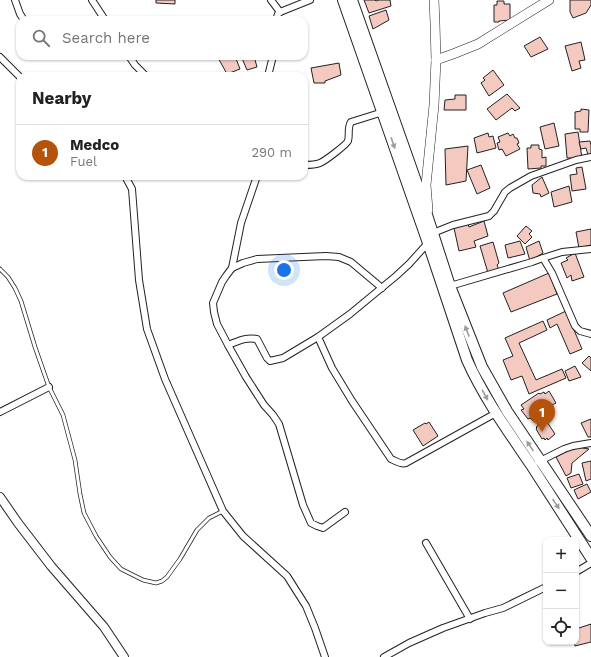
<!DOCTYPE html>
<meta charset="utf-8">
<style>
body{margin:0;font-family:"Work Sans",sans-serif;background:#f6f6f6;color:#222}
.controls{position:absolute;right:12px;bottom:12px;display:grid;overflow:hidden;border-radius:8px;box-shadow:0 1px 3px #0004}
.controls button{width:36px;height:36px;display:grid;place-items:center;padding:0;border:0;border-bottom:1px solid #e0e0e0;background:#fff;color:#222;font:20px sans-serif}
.you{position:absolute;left:284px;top:270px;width:14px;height:14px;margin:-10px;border:3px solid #fff;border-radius:50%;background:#1a73e8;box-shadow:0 0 0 6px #1a73e833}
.badge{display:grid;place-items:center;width:26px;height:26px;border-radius:50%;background:#b45309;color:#fff;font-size:13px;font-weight:700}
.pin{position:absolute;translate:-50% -33px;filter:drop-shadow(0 1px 2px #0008)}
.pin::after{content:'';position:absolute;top:21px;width:14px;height:12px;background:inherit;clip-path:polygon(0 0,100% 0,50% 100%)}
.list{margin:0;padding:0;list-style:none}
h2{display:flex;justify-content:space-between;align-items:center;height:52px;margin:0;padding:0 16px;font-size:17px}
h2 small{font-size:13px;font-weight:400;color:#767676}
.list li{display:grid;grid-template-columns:26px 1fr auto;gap:12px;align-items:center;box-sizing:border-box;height:56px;padding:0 16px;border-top:1px solid #e0e0e0}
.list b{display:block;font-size:15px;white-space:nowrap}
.list p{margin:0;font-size:13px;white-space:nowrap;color:#767676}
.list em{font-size:13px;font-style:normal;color:#767676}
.icon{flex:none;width:22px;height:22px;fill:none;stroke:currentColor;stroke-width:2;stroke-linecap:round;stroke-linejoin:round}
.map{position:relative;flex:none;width:591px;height:657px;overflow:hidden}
.search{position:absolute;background:#fff;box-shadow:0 1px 3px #0004;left:16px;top:16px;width:292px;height:44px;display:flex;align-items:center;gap:10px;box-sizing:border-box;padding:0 14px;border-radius:12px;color:#767676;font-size:15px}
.panel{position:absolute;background:#fff;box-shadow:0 1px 3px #0004;left:16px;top:72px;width:292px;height:108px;border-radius:12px}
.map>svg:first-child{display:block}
.building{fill:#f3c9c0;stroke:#222}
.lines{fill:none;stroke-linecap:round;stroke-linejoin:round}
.service-casing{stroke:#222;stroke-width:4.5}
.minor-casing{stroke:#222;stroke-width:8}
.tertiary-casing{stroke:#222;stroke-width:10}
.secondary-casing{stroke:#222;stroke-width:10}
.primary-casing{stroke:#222;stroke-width:12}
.service{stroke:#fff;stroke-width:3}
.minor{stroke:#fff;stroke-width:6}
.tertiary{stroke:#fff;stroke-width:8}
.secondary{stroke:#fff;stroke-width:9}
.primary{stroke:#fff;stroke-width:10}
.oneway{fill:#9c9c9c}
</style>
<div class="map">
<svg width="591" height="657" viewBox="0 0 591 657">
<rect width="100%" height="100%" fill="#fff"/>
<g class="building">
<polygon points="156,0 175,0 175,4 156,3"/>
<polygon points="364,0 375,0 376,1 379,0 390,0 391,6 369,13"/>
<polygon points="570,0 591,0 591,5 586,13 573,18 570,12"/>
<polygon points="497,1 504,1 504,4 510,4 510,20 499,21 499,22 494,22 494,5 497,5"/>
<polygon points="386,10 389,20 373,29 369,16"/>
<polygon points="540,37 548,49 531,57 524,46"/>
<polygon points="581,42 585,60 579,61 581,68 572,71 565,46"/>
<polygon points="217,56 235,56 240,69 227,74"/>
<polygon points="241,56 254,56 257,67 247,70"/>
<polygon points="339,63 341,75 325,81 325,83 314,83 311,68"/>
<polygon points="493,70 504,85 489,96 481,83 485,80 483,78"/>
<polygon points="295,73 295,76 277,76 277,75"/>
<polygon points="507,94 520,108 515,111 512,108 496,120 487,109"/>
<polygon points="455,95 466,95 466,110 444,110 445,100 455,99"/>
<polygon points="581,109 589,110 588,132 580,132 580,129 575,129 575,112 581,111"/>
<polygon points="554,123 559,146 545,149 540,127"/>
<polygon points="578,132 582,158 571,160 571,158 567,158 565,134"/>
<polygon points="488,133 489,137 493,136 496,148 477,153 474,138"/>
<polygon points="508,133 510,136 513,134 515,138 517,138 519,143 517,144 520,149 506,156 502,149 499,150 497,143 500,142 498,137"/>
<polygon points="590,141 591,145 591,154 588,155 586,148 581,149 579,142"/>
<polygon points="531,145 539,145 539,149 542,150 542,158 546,157 546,166 541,166 541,168 528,169 527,148 531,148"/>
<polygon points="468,146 466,181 446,185 445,149"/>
<polygon points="481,165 490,188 477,194 467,170"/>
<polygon points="582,167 586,189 572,191 570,175 577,174 576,168"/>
<polygon points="542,177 549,193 541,197 540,194 533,193 532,185"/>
<polygon points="569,186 572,202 554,207 551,192"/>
<polygon points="484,221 488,236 474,241 476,247 459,251 454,228 468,224 469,227"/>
<polygon points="526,226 532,231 529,234 532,237 525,244 517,236"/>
<polygon points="591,229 591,245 579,248 576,232"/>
<polygon points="520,241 525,254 508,258 505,245"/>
<polygon points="539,241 543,253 530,261 526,247"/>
<polygon points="493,242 499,263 497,265 499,270 488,273 480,246"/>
<polygon points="575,253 584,277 572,281 571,275 567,278 561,263 568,260 566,258"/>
<polygon points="549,273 557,294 511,312 503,293"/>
<polygon points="566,311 582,349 570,354 557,324 550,328 547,320"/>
<polygon points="543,321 547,330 519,343 536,380 562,369 566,378 529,394 522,376 511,380 503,360 513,356 505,338"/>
<polygon points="589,356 591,358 591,371 582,363"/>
<polygon points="575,366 581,377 569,381 565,371"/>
<polygon points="549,391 556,403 552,405 553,407 549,410 547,413 533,421 530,418 528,419 521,410 524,409 521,405 539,393 540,394 544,392 545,394"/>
<polygon points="545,419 555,434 548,440 547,438 545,440 544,438 542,439 536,429 537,428 536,427 539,425 537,424"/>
<polygon points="591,419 591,437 588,437 581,423"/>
<polygon points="429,422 438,436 423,446 413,430 425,423 426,424"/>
<polygon points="577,447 589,449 572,463 571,473 566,476 556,457 572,449 573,450"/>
<polygon points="591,461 591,479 586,481 582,463"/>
<polygon points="579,474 583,484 571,488 567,478"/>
<polygon points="587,484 591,492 578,499 574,490"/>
<polygon points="591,624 591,642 575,646 574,642 576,642 576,629"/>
</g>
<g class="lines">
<defs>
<polyline id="service" points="0,269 8,277 15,288 21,301 35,347 49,387 63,415 75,460 80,494 84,513 96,536 110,557 121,569 143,580 156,583 162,581 167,577 180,559 197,530 209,518 223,511"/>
<g id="minor">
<polyline points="15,0 20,14 24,20"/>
<polyline points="92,0 105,20"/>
<polyline points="271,0 280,12"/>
<polyline points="276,20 278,14 280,12 310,0"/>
<polyline points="129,56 135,65 146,76"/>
<polyline points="0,57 20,77"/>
<polyline points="268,76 273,56"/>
<path d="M304,165C309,165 315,165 320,163C325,161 346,145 348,141C350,134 347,128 351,122L383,112"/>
<polyline points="125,176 132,189 139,280 147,329 165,379 223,511 243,536 287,576 306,606 315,628 325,657"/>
<polyline points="433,233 453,225 489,216 494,211 505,192 510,188 531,176 562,165 576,160 591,157"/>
<path d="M428,243L409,264L396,276L350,314L318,337L332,368L352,401L391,459C396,461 401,465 406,463L496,413"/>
<polyline points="543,258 562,252 591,249"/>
<polyline points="232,268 241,223 257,176"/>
<polyline points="450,286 532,262 543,258 552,273 575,326 580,331 591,334"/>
<path d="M228,345C239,341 245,337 257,339L267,358L270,361L283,358L318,337"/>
<polyline points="0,412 49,387"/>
<polyline points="538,462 564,449 573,446 591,443"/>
<polyline points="345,512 323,528 317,526 311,523 303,505 279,424 273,415 264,405 246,377 228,345 217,324 214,312 213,303 222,282 226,276 232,268 243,263 257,259 326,256 339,257 351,262 382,288"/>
<polyline points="426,543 470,619"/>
<polyline points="576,572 591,563"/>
<polyline points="384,657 409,643 443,628 485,613 503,608 546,587"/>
</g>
<polyline id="tertiary" points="0,497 18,523 51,566 104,627 124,657"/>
<g id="secondary">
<polyline points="436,60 453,54 478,44 549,0"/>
<polyline points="428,210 426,185 434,105 436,60 435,23 434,0"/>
</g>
<g id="primary">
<path d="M343,0L428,243L467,360C484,398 508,431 531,465C551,496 571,527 591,558"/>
<polyline points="352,0 417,184 450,286 482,367 507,411 591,536"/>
</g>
</defs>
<use href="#service" class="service-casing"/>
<use href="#minor" class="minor-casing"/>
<use href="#tertiary" class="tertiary-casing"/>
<use href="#secondary" class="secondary-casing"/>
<use href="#primary" class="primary-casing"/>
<use href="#service" class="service"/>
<use href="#minor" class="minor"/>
<use href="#tertiary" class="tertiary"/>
<use href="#secondary" class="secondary"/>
<use href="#primary" class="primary"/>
</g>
<defs><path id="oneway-solid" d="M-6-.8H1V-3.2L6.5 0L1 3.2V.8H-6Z"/></defs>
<g class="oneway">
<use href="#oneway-solid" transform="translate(393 143) rotate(71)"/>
<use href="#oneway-solid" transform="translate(467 331) rotate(-111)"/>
<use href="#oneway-solid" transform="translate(485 395) rotate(61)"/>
<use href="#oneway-solid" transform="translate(530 446) rotate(-124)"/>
<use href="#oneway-solid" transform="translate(556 504) rotate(56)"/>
</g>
</svg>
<div class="controls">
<button>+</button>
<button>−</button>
<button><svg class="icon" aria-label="locate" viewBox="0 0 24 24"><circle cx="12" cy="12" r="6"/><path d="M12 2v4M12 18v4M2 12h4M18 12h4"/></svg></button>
</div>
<div class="you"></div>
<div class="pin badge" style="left:542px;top:432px">1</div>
<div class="search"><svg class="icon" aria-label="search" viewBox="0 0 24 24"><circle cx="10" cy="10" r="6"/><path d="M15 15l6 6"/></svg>Search here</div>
<section class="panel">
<h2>Nearby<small></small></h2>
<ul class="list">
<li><span class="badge">1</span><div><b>Medco</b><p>Fuel</p></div><em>290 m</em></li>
</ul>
</section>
</div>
